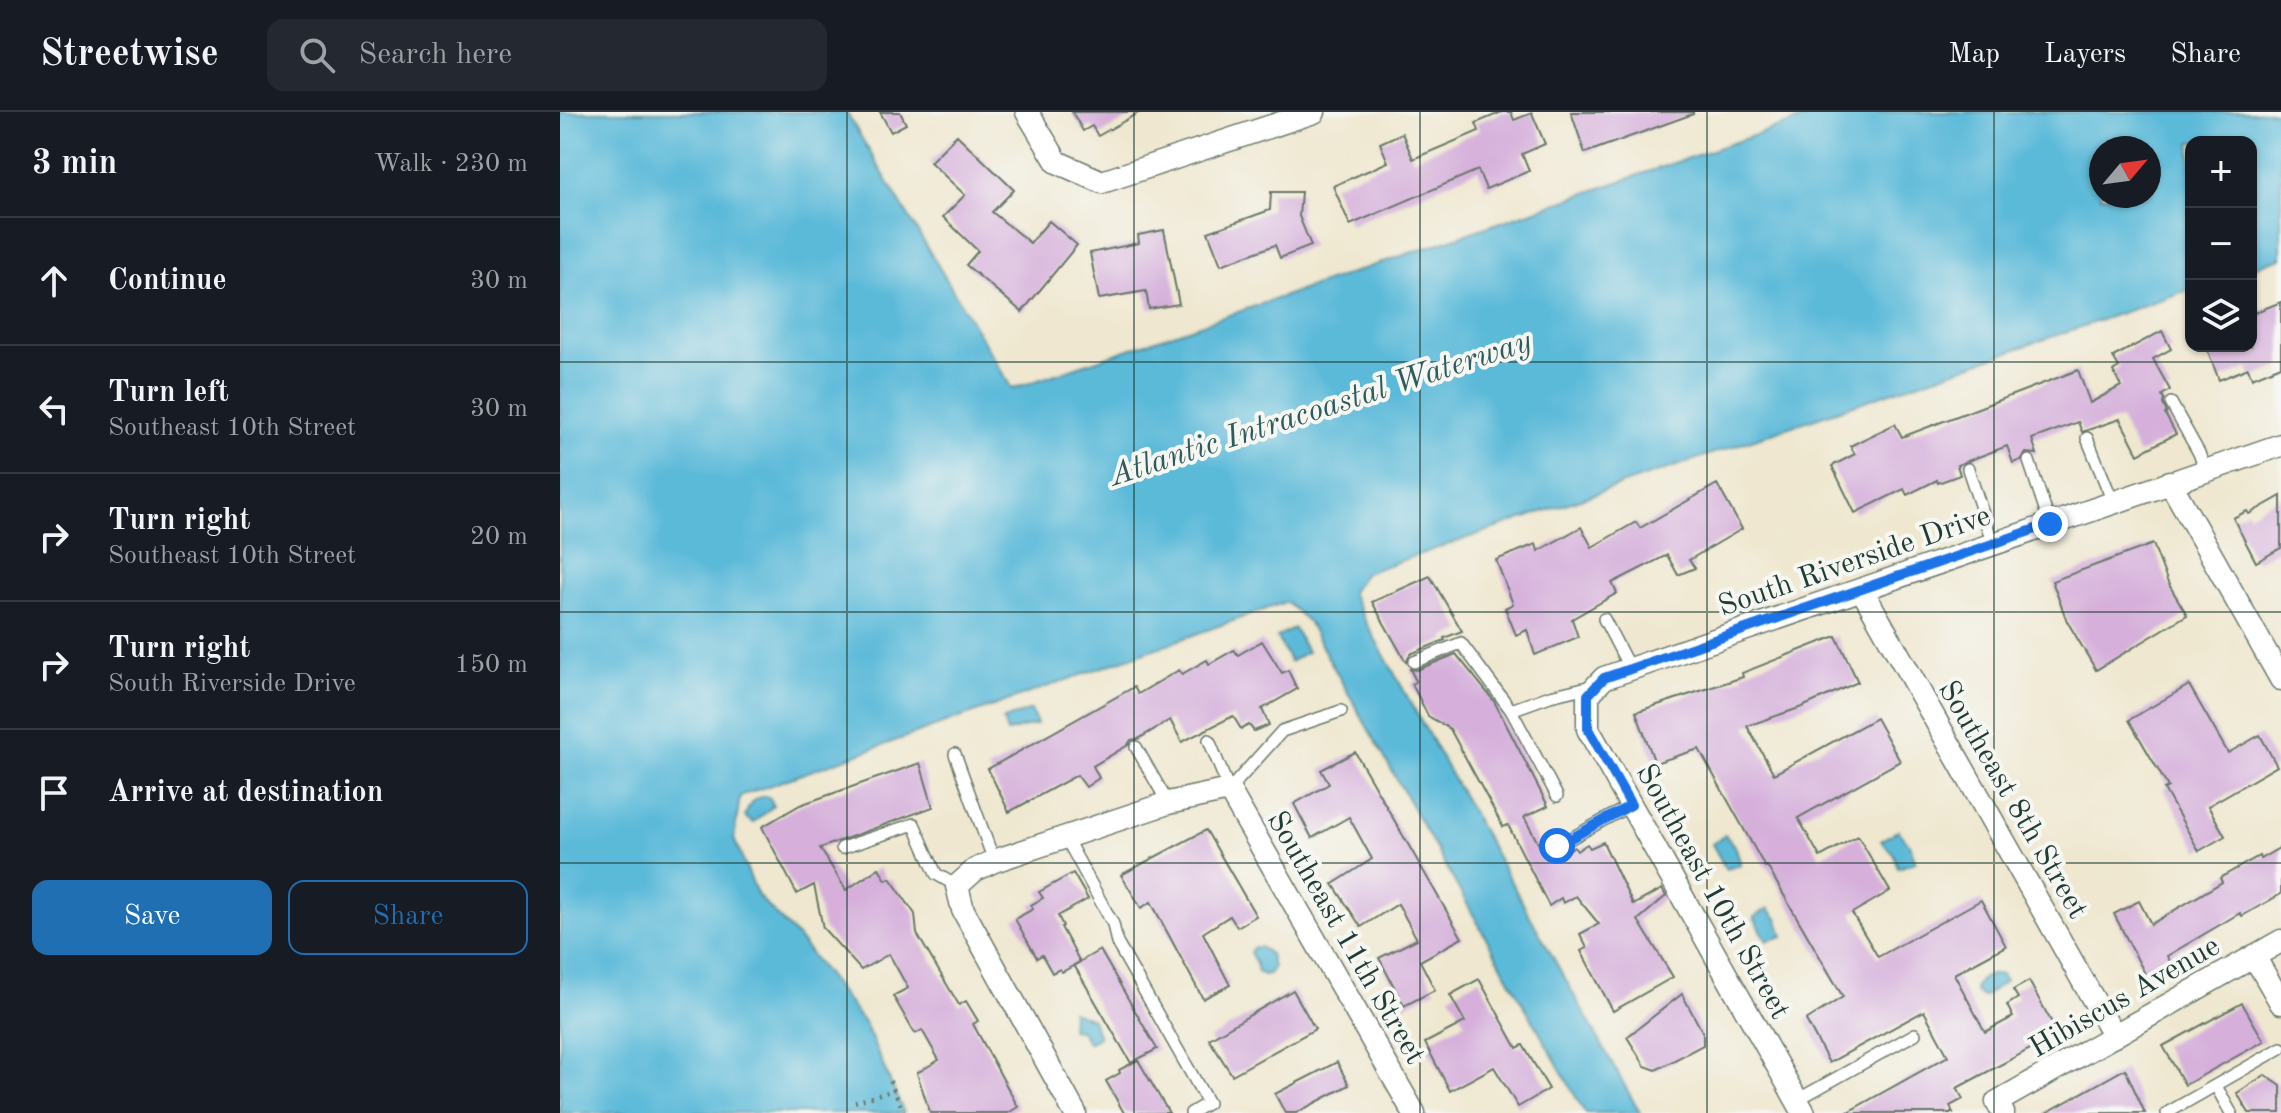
<!DOCTYPE html>
<meta charset="utf-8">
<style>
body{margin:0;font-family:"Old Standard TT",serif;background:#242831;color:#f1f3f6}
.controls{position:absolute;right:24px;top:24px;display:grid;overflow:hidden;border-radius:16px;box-shadow:0 2px 6px #0004}
.controls button{width:72px;height:72px;display:grid;place-items:center;padding:0;border:0;border-bottom:2px solid #363941;background:#171b24;color:#f1f3f6;font:40px sans-serif}
.compass{position:absolute;left:1529px;top:24px;width:72px;height:72px;border-radius:50%;background:#171b24;box-shadow:0 2px 6px #0004;rotate:61deg}
.stop{position:absolute;width:24px;height:24px;margin:-18px;border:6px solid #1a73e8;border-radius:50%;background:#fff}
.stop.end{background:#1a73e8;border-color:#fff;box-shadow:0 2px 8px #0008}
.list{margin:0;padding:0;list-style:none}
h2{display:flex;justify-content:space-between;align-items:center;height:104px;margin:0;padding:0 32px;font-size:34px}
h2 small{font-size:26px;font-weight:400;color:#9ea1a6}
.list li{display:grid;grid-template-columns:52px 1fr auto;gap:24px;align-items:center;box-sizing:border-box;height:128px;padding:0 32px;border-top:2px solid #363941}
.list b{display:block;font-size:30px;white-space:nowrap}
.list p{margin:0;font-size:26px;white-space:nowrap;color:#9ea1a6}
.list em{font-size:26px;font-style:normal;color:#9ea1a6}
.actions{display:flex;gap:16px;padding:24px 32px}
.actions a{flex:1;padding:18px 0;border:2px solid #1f6fb2;border-radius:16px;text-align:center;font-size:28px;color:#1f6fb2}
.actions .main{background:#1f6fb2;color:#fff}
.icon{flex:none;width:44px;height:44px;fill:none;stroke:currentColor;stroke-width:2;stroke-linecap:round;stroke-linejoin:round}
.map{position:relative;flex:none;width:1721px;height:1001px;overflow:hidden}
header{display:flex;align-items:center;gap:48px;box-sizing:border-box;height:112px;padding:0 40px;background:#171b24;border-bottom:2px solid #363941}
header strong{font-size:38px}
nav{display:flex;gap:44px;margin-inline-start:auto;font-size:28px}
.search{width:560px;height:72px;background:#242831;display:flex;align-items:center;gap:20px;box-sizing:border-box;padding:0 28px;border-radius:16px;color:#9ea1a6;font-size:30px}
main{display:flex}
aside{flex:1;background:#171b24}
.map>svg:first-child{display:block}
.water{fill:#5bbad9;stroke:#3d7c86;stroke-width:2;fill-rule:evenodd}
.building{fill:#d6b0db}
.lines{fill:none;stroke-linecap:round;stroke-linejoin:round}
.service-casing{stroke:#68786a;stroke-width:14}
.minor-casing{stroke:#68786a;stroke-width:25}
.path{stroke:#68786a;stroke-width:4;stroke-dasharray:2 6;stroke-linecap:butt}
.service{stroke:#fff;stroke-width:11}
.minor{stroke:#fff;stroke-width:22}
.route{stroke:#1a73e8;stroke-width:10}
.grid{fill:none;stroke:#1f3d34;stroke-width:2;stroke-opacity:0.55}
.labels{text-anchor:middle;stroke-width:8;stroke-linejoin:round;paint-order:stroke}
.street-label{font-size:30px;fill:#1f3d34;stroke:#f6f6f2}
.water-label{font-size:32px;font-style:italic;fill:#2e5c5d;stroke:#f6f6f2}
</style>
<header>
<strong>Streetwise</strong>
<div class="search"><svg class="icon" aria-label="search" viewBox="0 0 24 24"><circle cx="10" cy="10" r="6"/><path d="M15 15l6 6"/></svg>Search here</div>
<nav><a>Map</a><a>Layers</a><a>Share</a></nav>
</header>
<main>
<aside>
<h2>3 min<small>Walk · 230 m</small></h2>
<ul class="list">
<li><svg class="icon" aria-label="ahead" viewBox="0 0 24 24"><path d="M12 20V5M6 11l6-6 6 6"/></svg><div><b>Continue</b></div><em>30 m</em></li>
<li><svg class="icon" aria-label="left" viewBox="0 0 24 24"><path d="M17 20v-9H6M10 6l-5 5 5 5"/></svg><div><b>Turn left</b><p>Southeast 10th Street</p></div><em>30 m</em></li>
<li><svg class="icon" aria-label="right" viewBox="0 0 24 24"><path d="M7 20v-9h11M14 6l5 5-5 5"/></svg><div><b>Turn right</b><p>Southeast 10th Street</p></div><em>20 m</em></li>
<li><svg class="icon" aria-label="right" viewBox="0 0 24 24"><path d="M7 20v-9h11M14 6l5 5-5 5"/></svg><div><b>Turn right</b><p>South Riverside Drive</p></div><em>150 m</em></li>
<li><svg class="icon" aria-label="arrive" viewBox="0 0 24 24"><path d="M6 21V4h12l-3 4 3 4H6"/></svg><div><b>Arrive at destination</b></div></li>
</ul>
<div class="actions"><a class="main">Save</a><a>Share</a></div>
</aside>
<div class="map">
<svg width="1721" height="1001" viewBox="0 0 1721 1001">
<rect width="100%" height="100%" fill="#f6f6f2"/>
<filter id="ink" filterUnits="userSpaceOnUse"><feTurbulence type="fractalNoise" baseFrequency=".0125" numOctaves="2"/><feDisplacementMap in="SourceGraphic" scale="16" xChannelSelector="R" yChannelSelector="G"/><feConvolveMatrix kernelMatrix="1 2 1 2 8 2 1 2 1" color-interpolation-filters="sRGB"/></filter>
<filter id="wash" filterUnits="userSpaceOnUse"><feTurbulence type="fractalNoise" baseFrequency=".006" numOctaves="4" result="noise"/><feDisplacementMap in="SourceGraphic" scale="32" xChannelSelector="R" yChannelSelector="G"/><feGaussianBlur stdDeviation="1.8" result="paint"/><feColorMatrix in="noise" values="0 0 0 0 0 0 0 0 0 0 0 0 0 0 0 0 0 1.4 0 .05"/><feComposite in="paint" operator="in"/></filter>
<g filter="url(#wash)">
<rect width="100%" height="100%" fill="#efe7cf"/>
<g class="water">
<path d="M0,0H286L452,277L1263,0H1721V146L1691,156V30H1631V177L805,461L791,480L804,507L1080,1001H1025L748,510L726,490L180,684L174,727L198,784L238,826L305,912L344,1001H0ZM1541,36H1589V84H1541Z"/>
<polygon points="734,516 747,540 730,550 717,525"/>
<polygon points="471,598 477,612 447,620 443,608"/>
<path d="M206,684L211,688L213,694L193,711L185,705C188,693 194,685 206,684Z"/>
<polygon points="1338,718 1349,732 1356,750 1338,756 1333,741 1321,729"/>
<polygon points="1165,723 1176,736 1181,753 1166,757 1152,732"/>
<polygon points="1208,796 1218,808 1223,824 1207,829 1194,805"/>
<polygon points="694,835 700,835 710,842 713,856 709,862 703,863 698,860 696,852 690,840"/>
<path d="M1435,862L1441,863L1445,869L1424,885L1419,883L1415,879C1416,868 1426,864 1435,862Z"/>
<polygon points="512,899 532,907 539,925 528,931 520,918 511,917"/>
</g>
<g id="blocks">
<g class="building">
<polygon points="320,0 340,0 346,12 331,20"/>
<polygon points="512,0 580,0 538,24 532,14 523,19"/>
<polygon points="942,0 951,0 954,8 972,1 985,32 962,42 969,59 926,77 918,58 790,113 773,74 828,50 820,31 842,21 853,47 919,19 916,11"/>
<polygon points="1011,0 1133,0 1133,2 1025,41"/>
<polygon points="397,23 454,78 432,100 470,131 489,109 517,133 462,200 406,153 418,139 383,105 405,83 370,50"/>
<polygon points="711,80 741,80 739,104 751,134 720,146 715,133 661,153 648,120 710,98"/>
<polygon points="604,118 619,192 589,197 586,179 539,187 530,141 579,131 578,123"/>
<polygon points="1721,190 1721,254 1692,266 1688,256 1659,268 1646,234 1691,234 1691,202"/>
<polygon points="1602,219 1611,237 1593,247 1610,278 1602,283 1604,287 1603,292 1607,301 1605,302 1616,322 1578,342 1560,307 1522,320 1518,310 1472,327 1477,342 1466,341 1461,348 1453,351 1447,334 1397,353 1400,363 1378,371 1377,368 1347,383 1344,377 1295,401 1272,354 1295,342 1290,334 1335,312 1342,325 1518,258 1530,291 1561,274 1553,259 1559,255 1553,245"/>
<polygon points="1157,372 1182,417 1129,448 1135,456 1118,463 1107,443 1052,471 1057,481 1012,507 1018,525 975,543 967,518 956,523 945,496 953,492 936,448 976,432 978,439 1021,415 1032,435 1076,410 1080,416"/>
<polygon points="1721,384 1721,436 1696,450 1673,406 1687,399 1689,402"/>
<polygon points="1593,432 1608,471 1627,503 1536,558 1507,509 1492,469"/>
<polygon points="870,464 902,519 884,526 885,528 850,542 846,550 812,490"/>
<polygon points="1276,524 1298,570 1242,595 1187,614 1214,662 1316,606 1340,649 1238,706 1260,745 1298,724 1330,779 1292,801 1318,845 1421,788 1446,834 1394,862 1425,920 1453,905 1447,893 1458,886 1453,878 1469,869 1498,922 1397,976 1403,987 1390,994 1393,1001 1286,1001 1388,944 1364,899 1269,951 1246,908 1283,885 1207,754 1205,755 1139,637 1095,651 1076,600 1183,565 1182,561"/>
<polygon points="702,529 722,561 728,558 737,577 702,597 709,613 694,619 689,613 681,617 673,604 622,630 610,608 578,627 571,628 568,633 533,654 539,666 526,675 517,663 449,700 428,657 574,575 578,582 619,558 622,562 647,548 649,552 674,538 678,543"/>
<polygon points="896,542 934,589 988,694 964,705 985,744 991,740 1000,742 1014,735 1017,739 1027,732 1030,736 1043,730 1073,793 1102,777 1106,784 1078,808 1113,865 1053,899 1021,839 1027,836 1020,822 1039,812 1016,784 1003,791 1001,786 989,794 948,713 943,715 890,617 868,604 852,572 856,569 850,557 857,558"/>
<polygon points="1629,573 1668,641 1700,623 1717,654 1648,694 1665,724 1639,739 1604,677 1608,675 1569,608"/>
<polygon points="795,640 902,826 860,849 875,878 844,894 819,846 857,827 838,792 801,815 773,772 812,747 789,705 752,726 734,692 769,672 761,658"/>
<polygon points="360,651 373,695 260,736 286,778 319,756 326,768 330,766 355,802 357,822 399,893 406,889 418,909 413,912 458,995 448,1001 370,1001 357,961 379,948 362,918 355,922 333,884 348,876 329,842 301,858 263,816 254,773 237,782 202,715 240,693"/>
<polygon points="646,718 696,804 677,815 670,804 643,821 670,873 643,887 591,790 581,796 561,763"/>
<polygon points="1721,735 1721,782 1682,804 1680,801 1607,844 1612,853 1587,866 1554,802 1579,789 1591,812 1662,770 1660,766 1699,744 1700,747"/>
<polygon points="513,761 528,787 498,804 503,814 501,815 520,850 502,860 500,857 492,861 482,843 477,846 455,807 473,797 471,793 483,786 479,780"/>
<polygon points="540,838 597,937 571,951 514,853"/>
<polygon points="919,867 957,936 963,933 989,977 958,995 934,955 890,979 865,931 905,910 890,883"/>
<polygon points="733,878 755,917 672,963 649,927"/>
<polygon points="1122,882 1143,921 1143,933 1096,958 1085,954 1067,925"/>
<polygon points="1682,891 1704,929 1625,973 1603,934"/>
<polygon points="578,948 609,1001 564,1001 546,969 560,961 559,958"/>
<polygon points="777,950 789,973 736,1001 725,1001 715,982"/>
<polygon points="1565,957 1585,1001 1486,1001"/>
<polygon points="1705,963 1721,974 1721,1001 1689,1001 1677,981"/>
</g>
</g>
</g>
<g filter="url(#ink)">
<use href="#blocks" fill-opacity="0" stroke="#68786a" stroke-width="2"/>
<g class="lines">
<defs>
<g id="service">
<polyline points="1611,291 1639,341 1645,358"/>
<polyline points="1527,326 1553,390"/>
<polyline points="1469,349 1490,412"/>
<polyline points="1408,357 1433,432"/>
<polyline points="1044,507 1070,557"/>
<polyline points="854,550 901,531 951,598"/>
<polyline points="649,628 669,678 722,619 781,599"/>
<polyline points="576,635 608,691"/>
<polyline points="395,642 434,749"/>
<polyline points="997,684 951,598 990,584 1032,574"/>
<polyline points="506,726 553,812 557,831 648,991 631,1001"/>
<polyline points="997,734 1071,693"/>
<polyline points="282,736 354,712 376,762 397,774"/>
<polyline points="1656,974 1671,1001"/>
<polyline points="1237,988 1355,922"/>
<polyline points="1607,1001 1721,936"/>
</g>
<g id="minor">
<polyline points="467,0 497,50 542,70 754,0"/>
<polyline points="1610,370 1721,567"/>
<polyline points="1302,478 1554,924"/>
<polyline points="1694,844 1721,891"/>
<polyline points="515,1001 403,798 397,774 415,758 434,749 608,691 669,678 854,1001"/>
<polyline points="1244,1001 1028,617 1028,583 1044,566 1721,333"/>
<polyline points="1443,1001 1437,990 1721,829"/>
</g>
</defs>
<use href="#service" class="service-casing"/>
<use href="#minor" class="minor-casing"/>
<g class="path">
<polyline points="330,969 344,1001"/>
<polyline points="295,990 334,978"/>
</g>
<use href="#service" class="service"/>
<use href="#minor" class="minor"/>
</g>
</g>
<g class="lines" filter="url(#ink)">
<polyline class="route" points="997,734 1071,693 1028,617 1028,583 1044,566 1490,412"/>
</g>
<path class="grid" d="M287,0V1001M574,0V1001M860,0V1001M1147,0V1001M1434,0V1001M0,250H1721M0,500H1721M0,751H1721"/>
<g class="labels">
<g class="street-label">
<text transform="translate(1294 448) rotate(-19)" y="10">South Riverside Drive</text>
<text transform="translate(1454 687) rotate(60)" y="10">Southeast 8th Street</text>
<text transform="translate(1154 779) rotate(61)" y="10">Southeast 10th Street</text>
<text transform="translate(787 825) rotate(60)" y="10">Southeast 11th Street</text>
<text transform="translate(1564 884) rotate(-30)" y="10">Hibiscus Avenue</text>
</g>
<g class="water-label">
<text transform="translate(760 295) rotate(-18)" y="11">Atlantic Intracoastal Waterway</text>
</g>
</g>
</svg>
<div class="controls">
<button>+</button>
<button>−</button>
<button><svg class="icon" aria-label="layers" viewBox="0 0 24 24"><path d="M12 4l9 5-9 5-9-5zM3 14l9 5 9-5"/></svg></button>
</div>
<svg class="compass" viewBox="-18 -18 36 36"><path d="M0-13l5 13h-10z" fill="#e53935"/><path d="M0 13l5-13h-10z" fill="#9ea1a6"/></svg>
<div class="stop" style="left:997px;top:734px"></div>
<div class="stop end" style="left:1490px;top:412px"></div>
</div>
</main>
